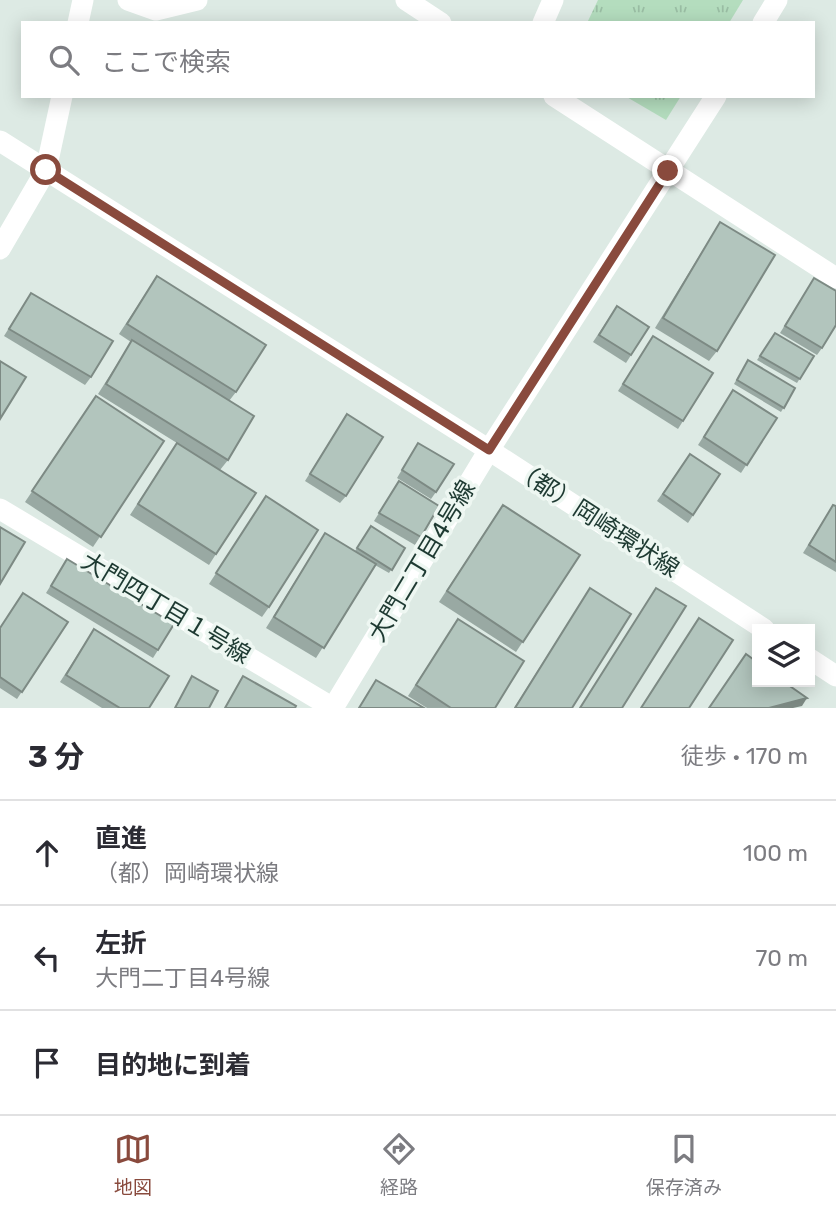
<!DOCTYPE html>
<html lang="ja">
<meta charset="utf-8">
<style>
body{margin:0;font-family:Rubik,"Noto Sans JP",sans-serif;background:#f2f2f3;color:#2b2b33}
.controls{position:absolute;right:21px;bottom:21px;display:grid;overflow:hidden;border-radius:0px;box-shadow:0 4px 18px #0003}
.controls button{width:63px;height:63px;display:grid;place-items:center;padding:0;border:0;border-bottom:2px solid #e1e1e2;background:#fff;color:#2b2b33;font:35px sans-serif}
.stop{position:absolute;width:21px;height:21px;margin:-16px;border:5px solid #894a3d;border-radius:50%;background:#fff}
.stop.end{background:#894a3d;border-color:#fff;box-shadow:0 2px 7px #0008}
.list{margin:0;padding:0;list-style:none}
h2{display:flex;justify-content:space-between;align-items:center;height:91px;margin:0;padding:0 28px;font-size:30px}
h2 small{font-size:23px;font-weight:400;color:#7c7c81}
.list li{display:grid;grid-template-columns:46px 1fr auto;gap:21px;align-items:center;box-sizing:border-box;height:105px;padding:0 28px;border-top:2px solid #e1e1e2}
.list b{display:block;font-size:26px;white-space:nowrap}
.list p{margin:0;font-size:23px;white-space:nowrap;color:#7c7c81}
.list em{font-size:23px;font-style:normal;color:#7c7c81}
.icon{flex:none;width:38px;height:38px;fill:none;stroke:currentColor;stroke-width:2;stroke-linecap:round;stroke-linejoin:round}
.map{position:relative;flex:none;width:836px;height:708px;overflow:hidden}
.search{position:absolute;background:#fff;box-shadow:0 4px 18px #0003;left:21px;right:21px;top:21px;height:77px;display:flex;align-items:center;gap:18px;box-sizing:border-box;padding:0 24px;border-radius:0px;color:#7c7c81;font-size:26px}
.sheet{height:406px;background:#fff}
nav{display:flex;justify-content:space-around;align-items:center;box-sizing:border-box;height:98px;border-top:2px solid #e1e1e2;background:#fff;font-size:19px;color:#7c7c81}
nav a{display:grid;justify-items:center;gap:4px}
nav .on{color:#894a3d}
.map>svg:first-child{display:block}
.park{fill:url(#park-tufts)}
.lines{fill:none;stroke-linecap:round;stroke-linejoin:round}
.minor{stroke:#fff;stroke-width:21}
.tertiary{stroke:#fff;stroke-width:21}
.wall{fill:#99a9a3}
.shaded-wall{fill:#7d8a84}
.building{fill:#b2c5bd;stroke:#7d8a84;stroke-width:2}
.route{stroke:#894a3d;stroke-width:9}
.labels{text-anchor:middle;stroke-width:7;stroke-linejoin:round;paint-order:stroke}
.street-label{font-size:24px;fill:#1e3a32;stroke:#eef7f2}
</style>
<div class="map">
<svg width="836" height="708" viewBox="0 0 836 708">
<defs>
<pattern id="park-tufts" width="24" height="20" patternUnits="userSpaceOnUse" patternTransform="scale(1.75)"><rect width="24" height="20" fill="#b4ddbe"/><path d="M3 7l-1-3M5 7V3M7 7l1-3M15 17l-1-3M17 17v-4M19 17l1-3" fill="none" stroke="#9abea4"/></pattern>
</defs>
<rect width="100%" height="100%" fill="#ddeae4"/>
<g class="park">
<polygon points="598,0 743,0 729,23 587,23"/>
<polygon points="625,96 681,96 666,120"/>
</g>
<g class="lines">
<g class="minor">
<polyline points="128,0 156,10 197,0"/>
<polyline points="406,0 441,23"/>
<polyline points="78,23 83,0"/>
<polyline points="543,23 553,0"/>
<polyline points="763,23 777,0"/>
<polyline points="554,96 836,278"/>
<polyline points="46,170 62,96"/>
<polyline points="0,509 333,708"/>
<polyline points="333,708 489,450 716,96"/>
</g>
<g class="tertiary">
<polyline points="0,141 489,450 764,629"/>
<polyline points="0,249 46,170"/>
<polyline points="810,659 836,676"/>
</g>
</g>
<g class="wall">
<polygon points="720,222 717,351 709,361 655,328"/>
<polygon points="157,276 236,392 229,401 228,460 220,470 216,554 209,565 130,515 177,443 98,394 131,342 119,334"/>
<polygon points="814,278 822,348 817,355 780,333"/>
<polygon points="31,293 91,377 85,385 4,336"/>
<polygon points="617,306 649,327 626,363 593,342"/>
<polygon points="775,333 814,356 797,383 757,360"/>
<polygon points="648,344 683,421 678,429 618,391"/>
<polygon points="748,360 795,388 781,412 734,384"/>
<polygon points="733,390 777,418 741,473 698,445"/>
<polygon points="96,396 164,441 93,547 25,502"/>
<polygon points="347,414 346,496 340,503 305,481"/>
<polygon points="418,443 436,492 431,499 397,478"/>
<polygon points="690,454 720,474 688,523 657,501"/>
<polygon points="399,481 421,537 415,545 374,521"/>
<polygon points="266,496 269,607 262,617 209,584"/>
<polygon points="833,505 836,506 836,572 803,553"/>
<polygon points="496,515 580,555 516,652 439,602"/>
<polygon points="371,526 405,548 389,573 375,565 316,658 266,628 325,533 355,551"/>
<polygon points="67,559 158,650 153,658 46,593"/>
<polygon points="590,588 572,708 514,708 583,599"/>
<polygon points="68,622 17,699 0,688 0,628"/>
<polygon points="451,630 495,708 427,708 408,696"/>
<polygon points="89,637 149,708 102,708 60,682"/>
</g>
<polygon class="shaded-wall" points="807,698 802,706 793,708 769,708"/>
<g class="building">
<polygon points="720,222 775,255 717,351 663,318"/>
<polygon points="157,276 266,345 236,392 127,324"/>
<polygon points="814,278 836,291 836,325 822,348 785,326"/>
<polygon points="31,293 113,341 91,377 9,329"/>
<polygon points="617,306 649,327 631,355 599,335"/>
<polygon points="775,333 814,356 800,379 760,356"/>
<polygon points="653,336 713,373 683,421 623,384"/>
<polygon points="132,340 254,416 228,460 106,384"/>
<polygon points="748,360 795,388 784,408 737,380"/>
<polygon points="0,361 26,377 0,419"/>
<polygon points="733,390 777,418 747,465 704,437"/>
<polygon points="96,396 164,441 101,537 32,491"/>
<polygon points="347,414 383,437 346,496 310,474"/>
<polygon points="177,443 256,493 216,554 138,504"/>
<polygon points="418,443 454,464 436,492 402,470"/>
<polygon points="690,454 720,474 693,515 663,494"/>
<polygon points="399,481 439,506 421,537 379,513"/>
<polygon points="266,496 318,530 269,607 216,573"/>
<polygon points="503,505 580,555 523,642 447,591"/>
<polygon points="833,505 836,506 836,562 809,545"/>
<polygon points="371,526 405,548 392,570 357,548"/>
<polygon points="0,527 25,542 0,584"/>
<polygon points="325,533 376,564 324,648 274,617"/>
<polygon points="67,559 174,624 158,650 51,586"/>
<polygon points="590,588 631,614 572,708 515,708"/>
<polygon points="656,588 686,606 622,708 580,708"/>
<polygon points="23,593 68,622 22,692 0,677 0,628"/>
<polygon points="699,618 733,640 689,708 641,708"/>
<polygon points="458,619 524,661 495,708 451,708 416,685"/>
<polygon points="94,629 169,676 149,708 120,708 66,675"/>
<polygon points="746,654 757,662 757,682 784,682 807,698 769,708 709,708"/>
<polygon points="192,676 218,691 209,708 175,708"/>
<polygon points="243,676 296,706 295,708 225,708"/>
<polygon points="376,680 424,708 359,708"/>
</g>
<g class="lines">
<polyline class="route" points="46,170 489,450 668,171"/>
</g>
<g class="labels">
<g class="street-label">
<text transform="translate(596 519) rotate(33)" y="8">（都）岡崎環状線</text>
<text transform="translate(422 561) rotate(-59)" y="8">大門二丁目4号線</text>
<text transform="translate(166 608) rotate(31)" y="8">大門四丁目１号線</text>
</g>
</g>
</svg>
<div class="controls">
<button><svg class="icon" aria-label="layers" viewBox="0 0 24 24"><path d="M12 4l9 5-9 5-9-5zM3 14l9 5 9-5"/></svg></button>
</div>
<div class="stop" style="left:46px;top:170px"></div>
<div class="stop end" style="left:668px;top:171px"></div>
<div class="search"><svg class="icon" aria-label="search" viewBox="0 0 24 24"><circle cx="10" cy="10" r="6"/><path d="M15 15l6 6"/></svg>ここで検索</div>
</div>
<section class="sheet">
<h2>3 分<small>徒歩 · 170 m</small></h2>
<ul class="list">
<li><svg class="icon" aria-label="ahead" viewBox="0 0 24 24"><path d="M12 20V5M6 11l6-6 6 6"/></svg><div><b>直進</b><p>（都）岡崎環状線</p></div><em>100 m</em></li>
<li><svg class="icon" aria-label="left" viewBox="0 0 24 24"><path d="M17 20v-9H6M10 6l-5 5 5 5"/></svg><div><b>左折</b><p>大門二丁目4号線</p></div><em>70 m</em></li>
<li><svg class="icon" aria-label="arrive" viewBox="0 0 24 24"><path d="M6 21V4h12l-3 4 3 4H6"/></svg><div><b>目的地に到着</b></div></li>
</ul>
</section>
<nav>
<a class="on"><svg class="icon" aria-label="map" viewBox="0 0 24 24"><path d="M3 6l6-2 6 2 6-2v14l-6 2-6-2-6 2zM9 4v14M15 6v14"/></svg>地図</a>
<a><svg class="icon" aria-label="directions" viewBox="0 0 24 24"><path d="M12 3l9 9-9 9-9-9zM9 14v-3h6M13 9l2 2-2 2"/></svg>経路</a>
<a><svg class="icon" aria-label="saved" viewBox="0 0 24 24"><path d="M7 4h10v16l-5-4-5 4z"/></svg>保存済み</a>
</nav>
